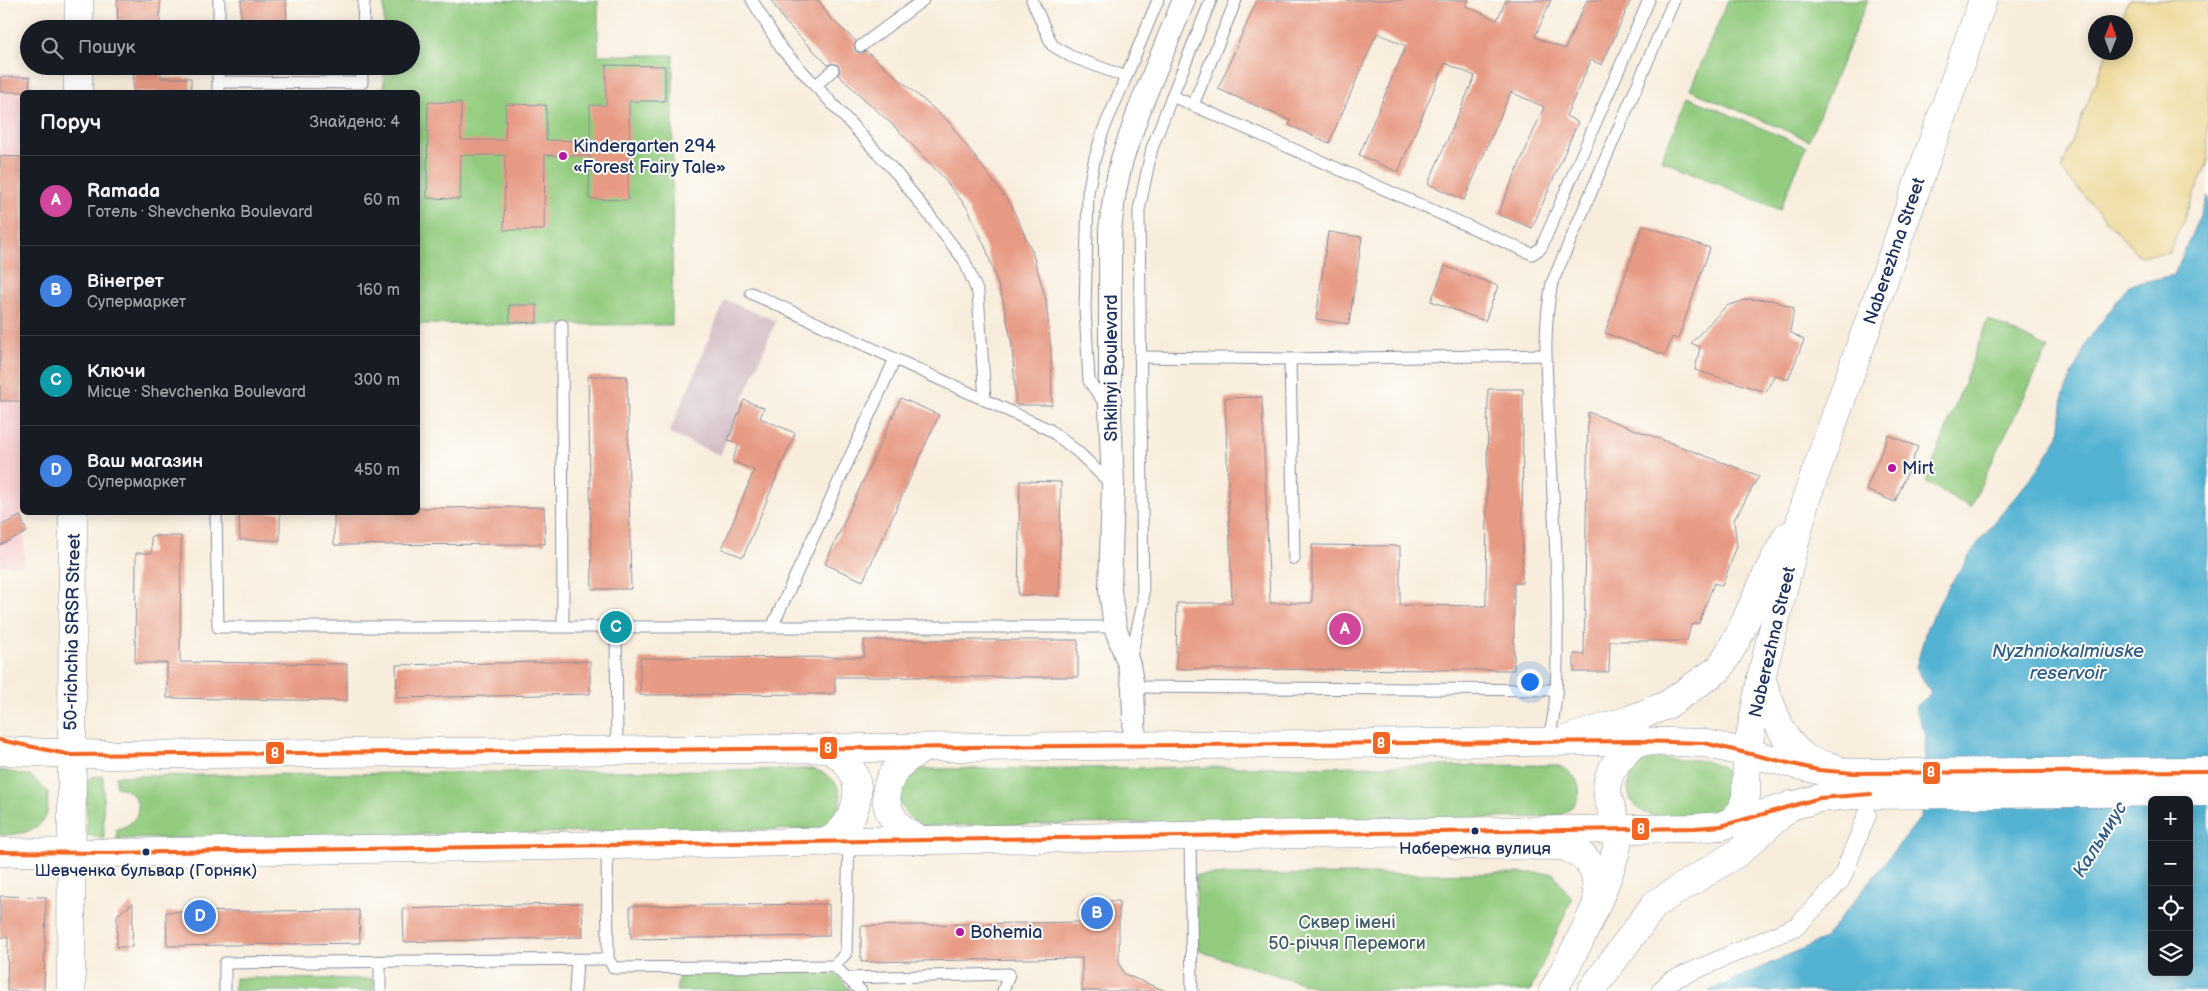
<!DOCTYPE html>
<html lang="uk">
<meta charset="utf-8">
<style>
body{margin:0;font-family:"Balsamiq Sans",sans-serif;background:#242831;color:#f1f3f6}
.controls{position:absolute;right:15px;bottom:15px;display:grid;overflow:hidden;border-radius:8px;box-shadow:0 2px 12px #0003}
.controls button{width:45px;height:45px;display:grid;place-items:center;padding:0;border:0;border-bottom:1px solid #363941;background:#171b24;color:#f1f3f6;font:25px sans-serif}
.compass{position:absolute;left:2088px;top:15px;width:45px;height:45px;border-radius:50%;background:#171b24;box-shadow:0 2px 12px #0003;rotate:1deg}
.you{position:absolute;left:1529px;top:681px;width:18px;height:18px;margin:-12px;border:4px solid #fff;border-radius:50%;background:#1a73e8;box-shadow:0 0 0 8px #1a73e833}
.badge{display:grid;place-items:center;width:32px;height:32px;border-radius:50%;background:#d690ce;color:#fff;font-size:16px;font-weight:700}
.pin{position:absolute;translate:-50% -50%;border:2px solid #fff;box-shadow:0 1px 5px #0006}
.list{margin:0;padding:0;list-style:none}
h2{display:flex;justify-content:space-between;align-items:center;height:65px;margin:0;padding:0 20px;font-size:21px}
h2 small{font-size:16px;font-weight:400;color:#9ea1a6}
.list li{display:grid;grid-template-columns:32px 1fr auto;gap:15px;align-items:center;box-sizing:border-box;height:90px;padding:0 20px;border-top:1px solid #363941}
.list b{display:block;font-size:19px;white-space:nowrap}
.list p{margin:0;font-size:16px;white-space:nowrap;color:#9ea1a6}
.list em{font-size:16px;font-style:normal;color:#9ea1a6}
.icon{flex:none;width:28px;height:28px;fill:none;stroke:currentColor;stroke-width:2;stroke-linecap:round;stroke-linejoin:round}
.map{position:relative;flex:none;width:2208px;height:991px;overflow:hidden}
.search{position:absolute;background:#171b24;box-shadow:0 2px 12px #0003;left:20px;top:20px;width:400px;height:55px;display:flex;align-items:center;gap:12px;box-sizing:border-box;padding:0 18px;border-radius:28px;color:#9ea1a6;font-size:19px}
.panel{position:absolute;background:#171b24;box-shadow:0 2px 12px #0003;left:20px;top:90px;width:400px;height:425px;border-radius:8px}
.map>svg:first-child{display:block}
.built{fill:#f7cfd0}
.industrial{fill:#d2bdc5}
.green{fill:#92cb7e;stroke:#567d6e}
.sand{fill:#eeda9e;stroke:#84847e}
.water{fill:#53b2d2;stroke:#377098;fill-rule:evenodd}
.building{fill:#e79a83}
.lines{fill:none;stroke-linecap:round;stroke-linejoin:round}
.service-casing{stroke:#8a8e9d;stroke-width:13}
.pedestrian-casing{stroke:#8a8e9d;stroke-width:19}
.minor-casing{stroke:#8a8e9d;stroke-width:24}
.tertiary-casing{stroke:#8a8e9d;stroke-width:29}
.secondary-casing{stroke:#8a8e9d;stroke-width:29}
.service{stroke:#fff;stroke-width:11}
.pedestrian{stroke:#fff;stroke-width:18}
.minor{stroke:#fff;stroke-width:22}
.tertiary{stroke:#fff;stroke-width:28}
.secondary{stroke:#fff;stroke-width:28}
.bus-1-casing{stroke:#fdfcf7;stroke-width:8}
.bus-1{stroke:#f26522;stroke-width:4}
.poi-dot{fill:#b5179e;stroke:#fdfcf7;stroke-width:2}
.bus-dot{fill:#1b2f5e;stroke:#fdfcf7;stroke-width:2}
.labels{text-anchor:middle;stroke-width:4;stroke-linejoin:round;paint-order:stroke}
.bus-label{font-size:17px;fill:#1b2f5e;stroke:#fdfcf7}
.poi-label{font-size:18px;fill:#1b2f5e;stroke:#fdfcf7;text-anchor:start}
.street-label{font-size:18px;fill:#1b2f5e;stroke:#fdfcf7}
.park-label{font-size:18px;fill:#3f5e68;stroke:#fdfcf7}
.water-label{font-size:19px;font-style:italic;fill:#2f5d87;stroke:#fdfcf7}
.line-badge{stroke:#fdfcf7;stroke-width:2}
.badge-label{font-size:14px;text-anchor:middle;font-weight:bold;fill:#fff}
</style>
<div class="map">
<svg width="2208" height="991" viewBox="0 0 2208 991">
<rect width="100%" height="100%" fill="#fdfcf7"/>
<filter id="ink" filterUnits="userSpaceOnUse"><feTurbulence type="fractalNoise" baseFrequency=".02" numOctaves="2"/><feDisplacementMap in="SourceGraphic" scale="10" xChannelSelector="R" yChannelSelector="G"/><feConvolveMatrix kernelMatrix="1 2 1 2 8 2 1 2 1" color-interpolation-filters="sRGB"/></filter>
<filter id="wash" filterUnits="userSpaceOnUse"><feTurbulence type="fractalNoise" baseFrequency=".0096" numOctaves="4" result="noise"/><feDisplacementMap in="SourceGraphic" scale="20" xChannelSelector="R" yChannelSelector="G"/><feGaussianBlur stdDeviation="1.12" result="paint"/><feColorMatrix in="noise" values="0 0 0 0 0 0 0 0 0 0 0 0 0 0 0 0 0 1.4 0 .05"/><feComposite in="paint" operator="in"/></filter>
<g filter="url(#wash)">
<rect width="100%" height="100%" fill="#f8eddc"/>
<polygon class="built" points="0,73 32,74 32,92 22,92 24,565 0,565"/>
<polygon class="industrial" points="725,300 776,321 720,455 669,434"/>
<g class="green">
<polygon points="384,0 598,1 598,55 673,55 672,325 418,324 418,92 384,92 384,66 411,66 411,29 384,29"/>
<polygon points="1728,0 1868,0 1809,140 1690,90"/>
<polygon points="1688,97 1806,147 1780,210 1661,160"/>
<polygon points="1988,319 2048,348 1970,507 1926,482"/>
<path d="M1650,758C1667,759 1708,757 1722,767C1733,776 1731,800 1722,809C1717,815 1707,815 1700,815C1687,815 1662,818 1650,815C1620,805 1622,769 1650,758Z"/>
<path d="M1557,765C1588,778 1586,805 1556,817L922,826C892,809 890,782 923,769Z"/>
<path d="M813,769C844,778 848,803 829,826L813,829L117,839V829C145,824 145,791 116,787V776Z"/>
<path d="M0,770L31,776L48,792C47,799 49,810 46,816C37,833 17,835 0,835Z"/>
<polygon points="103,776 104,839 87,835 86,781 92,777"/>
<polygon points="1553,873 1572,899 1530,991 1328,991 1205,953 1200,950 1197,942 1196,875"/>
<polygon points="828,972 838,976 851,991 676,991 678,978 684,974"/>
<polygon points="235,978 373,979 373,991 234,991"/>
</g>
<polygon class="sand" points="2128,0 2208,0 2208,162 2169,253 2139,256 2061,170 2107,53 2126,52 2126,22 2119,22"/>
<path class="water" d="M2208,196V991H1709L1824,939L1921,817L1926,735L1915,707L1931,694L1916,667L1927,627L1947,589L1980,540L2038,469L2059,436L2063,396L2088,340L2129,285L2174,275ZM2152,800H2189V972H2152Z"/>
<g id="blocks">
<g class="building">
<polygon points="117,0 160,0 160,29 118,29"/>
<polygon points="241,0 286,0 287,29 241,29"/>
<polygon points="771,0 819,0 830,18 856,41 854,46 855,51 861,53 866,51 948,121 1011,205 1032,251 1046,300 1051,350 1052,405 1016,405 1012,345 1003,300 987,251 968,209 942,176 896,128 838,75 840,69 838,65 832,63 828,65 785,22"/>
<polygon points="1257,0 1469,0 1466,6 1497,20 1506,0 1551,0 1535,37 1565,49 1587,0 1631,0 1602,65 1591,60 1566,116 1578,122 1532,228 1498,214 1544,107 1511,92 1464,200 1428,184 1475,76 1445,63 1398,172 1359,155 1406,46 1377,33 1329,143 1289,125 1291,121 1218,89"/>
<polygon points="606,65 665,66 665,101 629,101 630,156 628,156 628,200 589,199 590,156 545,155 544,230 504,230 505,155 461,155 460,199 427,198 428,102 461,103 461,140 505,140 506,104 546,105 546,140 590,141 590,105 606,105"/>
<polygon points="134,66 161,66 161,78 191,78 191,92 133,92"/>
<polygon points="0,77 30,77 29,92 0,92"/>
<polygon points="0,156 22,157 22,401 0,401"/>
<polygon points="1643,225 1710,248 1678,339 1672,337 1665,355 1605,333"/>
<polygon points="1328,232 1362,237 1349,324 1316,319"/>
<polygon points="1445,266 1498,286 1485,321 1431,301"/>
<polygon points="1748,299 1772,300 1794,308 1790,332 1804,340 1788,380 1775,374 1766,392 1695,370 1700,347 1691,343 1726,306"/>
<polygon points="509,305 537,305 537,323 510,322"/>
<polygon points="588,376 627,376 631,589 592,589"/>
<polygon points="1488,389 1523,389 1522,583 1514,583 1514,670 1176,669 1177,603 1232,603 1225,398 1262,397 1270,603 1312,603 1312,545 1400,546 1400,605 1486,606"/>
<polygon points="901,398 939,415 863,581 825,564"/>
<polygon points="744,400 764,408 760,418 795,433 743,557 722,549 754,470 732,461 739,444 728,440"/>
<polygon points="1588,412 1759,476 1734,520 1737,546 1722,586 1714,583 1699,623 1691,625 1687,641 1610,641 1609,672 1574,672 1574,654 1584,654"/>
<polygon points="1888,435 1918,447 1895,502 1866,490"/>
<polygon points="1020,481 1061,482 1059,596 1018,595"/>
<polygon points="544,507 545,544 334,545 334,512 418,512 418,508"/>
<polygon points="239,512 280,512 280,540 240,540"/>
<polygon points="20,516 27,532 0,545 0,526"/>
<polygon points="151,536 181,536 180,662 347,664 347,701 167,698 167,663 135,663 136,553 152,553"/>
<polygon points="864,640 1078,640 1078,677 835,677 835,694 640,695 640,658 864,657"/>
<polygon points="590,661 590,694 397,698 396,665"/>
<polygon points="0,896 46,897 44,991 7,991 8,937 0,937"/>
<polygon points="1082,901 1119,901 1119,963 1124,974 1166,991 1082,991 1082,958 861,962 861,926 1082,922"/>
<polygon points="133,903 132,947 117,947 117,915"/>
<polygon points="582,903 583,937 404,942 403,909"/>
<polygon points="829,904 829,936 631,939 630,906"/>
<polygon points="359,910 360,943 167,946 166,912"/>
</g>
</g>
</g>
<g filter="url(#ink)">
<use href="#blocks" fill-opacity="0" stroke="#8a8e9d" stroke-width="1"/>
<g class="lines">
<defs>
<g id="service">
<polyline points="752,0 781,48 898,175 964,260 978,293 985,400 1050,430 1079,453 1112,485"/>
<polyline points="1032,0 1052,45 1070,56 1126,77 1103,131 1094,161 1088,193 1085,309 1089,381 1108,408"/>
<polyline points="219,29 219,0"/>
<polyline points="363,29 364,0"/>
<polyline points="861,46 923,0"/>
<polyline points="1126,77 1158,0"/>
<polyline points="218,82 362,83 362,66"/>
<polyline points="815,86 833,70"/>
<polyline points="218,92 218,66"/>
<polyline points="1172,96 1211,0"/>
<polyline points="1193,105 1236,0"/>
<polyline points="751,293 985,400"/>
<polyline points="562,325 563,627"/>
<polyline points="1140,357 1290,359 1545,355"/>
<polyline points="1290,359 1294,559"/>
<polyline points="216,512 218,627 1115,627"/>
<polyline points="616,627 617,750"/>
<polyline points="772,627 895,359"/>
<polyline points="1130,661 1143,603 1139,210 1152,148 1172,96 1532,254 1541,248 1649,0"/>
<polyline points="1133,687 1557,690"/>
<path d="M1548,741C1558,706 1557,671 1557,635C1558,566 1553,496 1549,427C1547,378 1542,331 1552,283L1674,0"/>
<polyline points="1190,835 1192,991"/>
<polyline points="607,845 608,959 614,968 834,966 847,978 1009,974 1003,991"/>
<polyline points="380,963 380,991"/>
<polyline points="834,966 846,953 849,841"/>
<polyline points="847,978 861,991"/>
<polyline points="225,991 225,963 608,959"/>
<polyline points="575,991 577,960"/>
</g>
<polyline id="pedestrian" points="1660,991 1670,981 1797,926 1841,880 1867,815"/>
<polyline id="minor" points="1135,746 1133,687 1129,665 1115,627 1110,590 1113,486 1110,411 1110,230 1115,191 1122,159 1141,105 1184,0"/>
<g id="tertiary">
<polyline points="79,29 79,0"/>
<polyline points="78,92 78,66"/>
<path d="M1761,678C1772,706 1780,742 1807,759C1814,763 1825,765 1833,767"/>
<polyline points="1570,738 1626,721 1667,705 1720,668 1738,637 1768,572 1787,536"/>
<polyline points="1721,826 1732,821 1742,810 1746,796 1747,753 1761,678 1805,502 1983,0"/>
<path d="M1457,845L1562,846C1592,856 1598,870 1597,901"/>
<polyline points="71,991 73,512"/>
<path d="M1553,991C1577,947 1602,900 1616,851C1624,821 1603,805 1608,780C1611,765 1627,751 1637,741"/>
<polyline points="1591,991 1655,904 1739,852 1791,805"/>
</g>
<g id="secondary">
<polyline points="0,751 109,755 1637,741 1704,743 1818,770 1854,773 2208,771"/>
<path d="M922,840C894,831 875,801 894,772C901,761 912,755 924,748"/>
<path d="M827,842C855,825 869,787 845,761C840,756 834,752 829,748"/>
<polyline points="0,852 109,853 1695,828 1721,826 1820,798 1854,795 2208,792"/>
</g>
</defs>
<use href="#service" class="service-casing"/>
<use href="#pedestrian" class="pedestrian-casing"/>
<use href="#minor" class="minor-casing"/>
<use href="#tertiary" class="tertiary-casing"/>
<use href="#secondary" class="secondary-casing"/>
<use href="#service" class="service"/>
<use href="#pedestrian" class="pedestrian"/>
<use href="#minor" class="minor"/>
<use href="#tertiary" class="tertiary"/>
<use href="#secondary" class="secondary"/>
<defs>
<g id="bus-1">
<polyline points="0,740 71,755 1637,741 1704,743 1818,770 1854,773 2208,771"/>
<polyline points="0,852 109,853 1695,828 1721,826 1820,798 1871,794"/>
</g>
</defs>
<use href="#bus-1" class="bus-1-casing"/>
<use href="#bus-1" class="bus-1"/>
</g>
</g>
<g class="poi-dot">
<circle cx="563" cy="156" r="5"/>
<circle cx="1892" cy="468" r="5"/>
<circle cx="960" cy="932" r="5"/>
</g>
<g class="bus-dot">
<circle cx="1475" cy="831" r="4.5"/>
<circle cx="146" cy="852" r="4.5"/>
</g>
<g class="labels">
<g class="bus-label">
<text x="1475" y="854">Набережна вулиця</text>
<text x="146" y="876">Шевченка бульвар (Горняк)</text>
</g>
<g class="poi-label">
<text x="573" y="152">Kindergarten 294<tspan x="573" dy="21">«Forest Fairy Tale»</tspan></text>
<text x="1902" y="474">Mirt</text>
<text x="970" y="938">Bohemia</text>
</g>
<g class="street-label">
<text transform="translate(1894 251) rotate(-71)" y="6">Naberezhna Street</text>
<text transform="translate(1111 368) rotate(-90)" y="6">Shkilnyi Boulevard</text>
<text transform="translate(72 632) rotate(-89)" y="6">50-richchia SRSR Street</text>
<text transform="translate(1772 642) rotate(-77)" y="6">Naberezhna Street</text>
</g>
<g class="park-label">
<text x="1347" y="928">Сквер імені<tspan x="1347" dy="21">50-річчя Перемоги</tspan></text>
</g>
<g class="water-label">
<text x="2068" y="657">Nyzhniokalmiuske<tspan x="2068" dy="22">reservoir</tspan></text>
<text transform="translate(2099 839) rotate(-58)" y="7">Кальмиус</text>
</g>
</g>
<g class="line-badge">
<rect x="1372" y="731" width="19" height="24" rx="5" fill="#f26522"/>
<rect x="819" y="736" width="19" height="24" rx="5" fill="#f26522"/>
<rect x="265" y="741" width="20" height="24" rx="5" fill="#f26522"/>
<rect x="1922" y="761" width="19" height="24" rx="5" fill="#f26522"/>
<rect x="1631" y="817" width="19" height="24" rx="5" fill="#f26522"/>
</g>
<g class="badge-label">
<text x="1381" y="748">8</text>
<text x="828" y="753">8</text>
<text x="275" y="758">8</text>
<text x="1931" y="777">8</text>
<text x="1641" y="834">8</text>
</g>
</svg>
<div class="controls">
<button>+</button>
<button>−</button>
<button><svg class="icon" aria-label="locate" viewBox="0 0 24 24"><circle cx="12" cy="12" r="6"/><path d="M12 2v4M12 18v4M2 12h4M18 12h4"/></svg></button>
<button><svg class="icon" aria-label="layers" viewBox="0 0 24 24"><path d="M12 4l9 5-9 5-9-5zM3 14l9 5 9-5"/></svg></button>
</div>
<svg class="compass" viewBox="-18 -18 36 36"><path d="M0-13l5 13h-10z" fill="#e53935"/><path d="M0 13l5-13h-10z" fill="#9ea1a6"/></svg>
<div class="you"></div>
<div class="pin badge" style="left:1345px;top:629px;background:#d1479c">A</div>
<div class="pin badge" style="left:1097px;top:913px;background:#3f7fe0">B</div>
<div class="pin badge" style="left:616px;top:627px;background:#0f9aa8">C</div>
<div class="pin badge" style="left:200px;top:916px;background:#3f7fe0">D</div>
<div class="search"><svg class="icon" aria-label="search" viewBox="0 0 24 24"><circle cx="10" cy="10" r="6"/><path d="M15 15l6 6"/></svg>Пошук</div>
<section class="panel">
<h2>Поруч<small>Знайдено: 4</small></h2>
<ul class="list">
<li><span class="badge" style="background:#d1479c">A</span><div><b>Ramada</b><p>Готель · Shevchenka Boulevard</p></div><em>60 m</em></li>
<li><span class="badge" style="background:#3f7fe0">B</span><div><b>Вінегрет</b><p>Супермаркет</p></div><em>160 m</em></li>
<li><span class="badge" style="background:#0f9aa8">C</span><div><b>Ключи</b><p>Місце · Shevchenka Boulevard</p></div><em>300 m</em></li>
<li><span class="badge" style="background:#3f7fe0">D</span><div><b>Ваш магазин</b><p>Супермаркет</p></div><em>450 m</em></li>
</ul>
</section>
</div>
